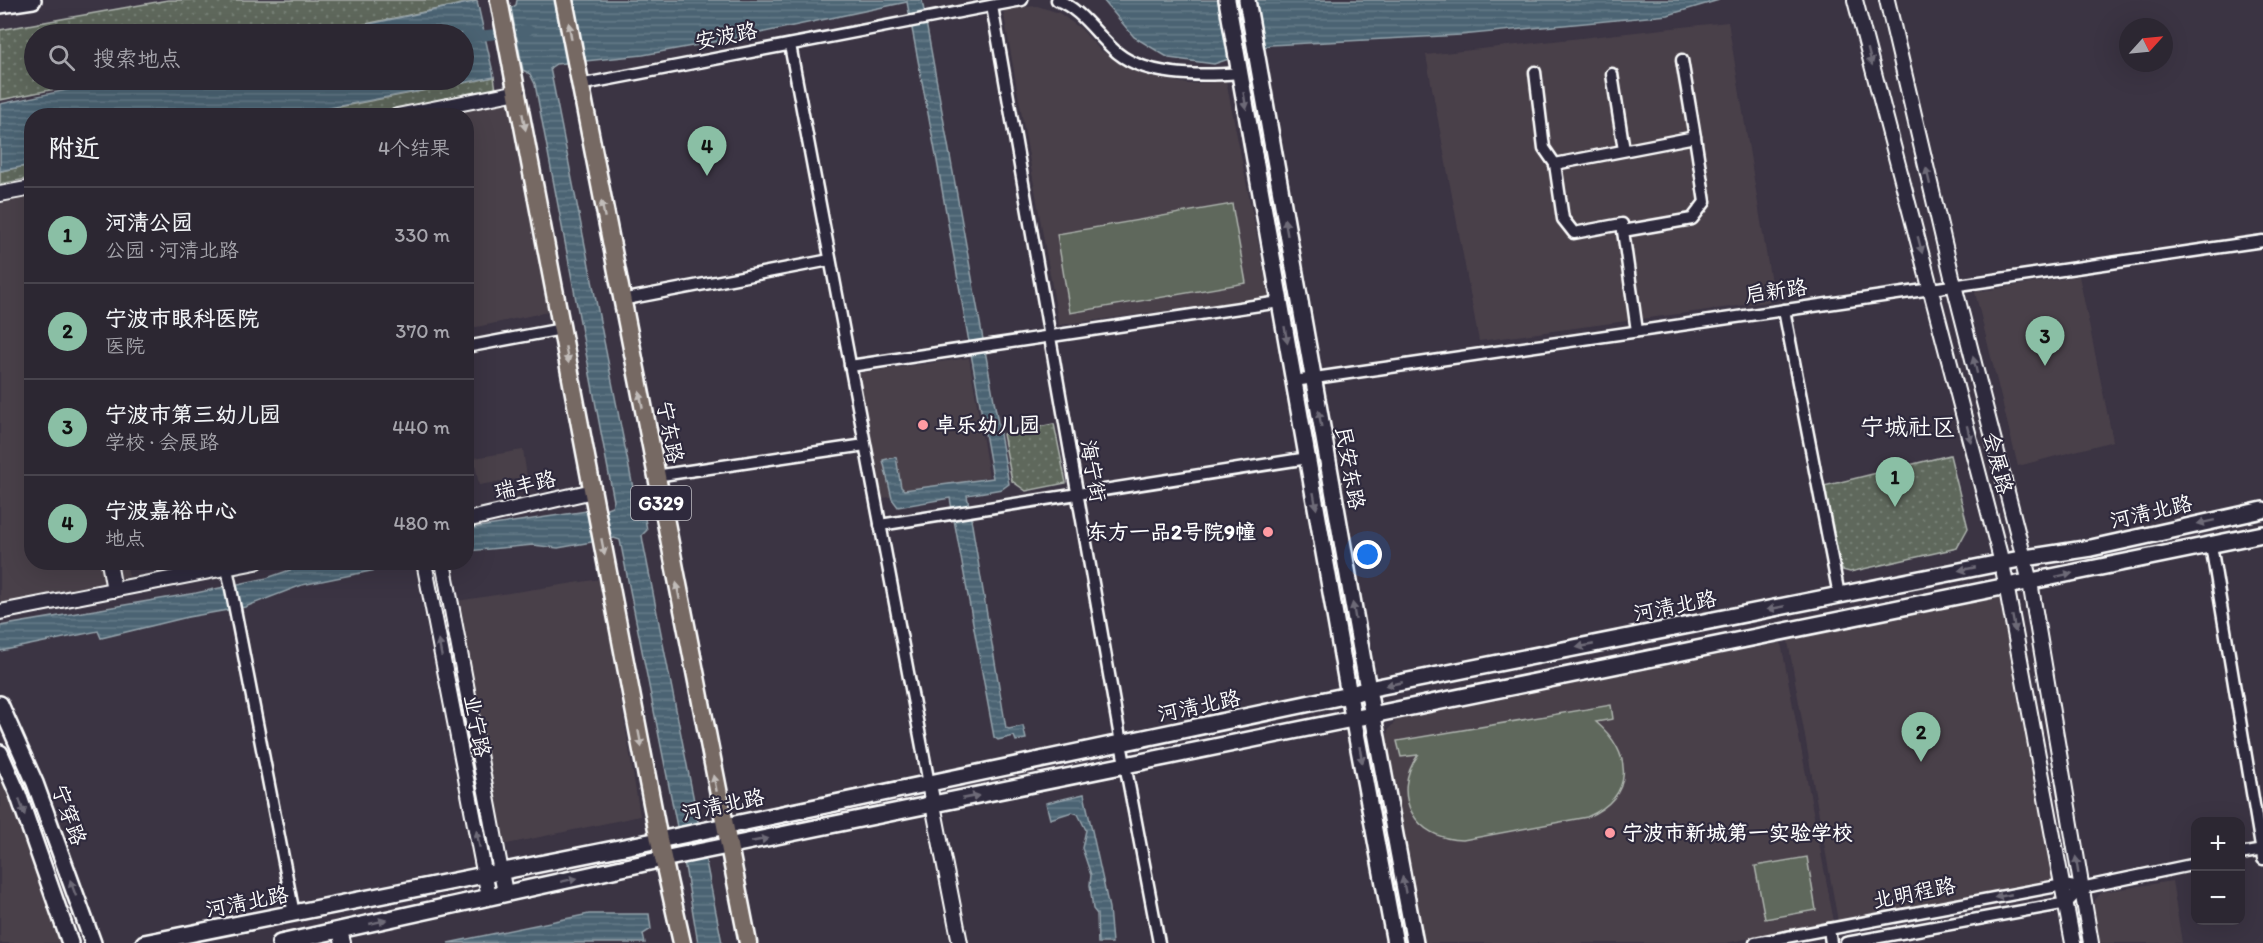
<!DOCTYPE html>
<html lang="zh">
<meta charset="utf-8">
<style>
body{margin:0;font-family:Itim,"LXGW WenKai TC",sans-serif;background:#342f3a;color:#f1f3f6}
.controls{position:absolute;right:18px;bottom:18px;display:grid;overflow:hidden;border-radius:12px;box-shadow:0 6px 24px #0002}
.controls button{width:54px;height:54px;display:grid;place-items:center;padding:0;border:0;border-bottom:2px solid #48444d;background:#2c2732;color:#f1f3f6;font:30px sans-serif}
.compass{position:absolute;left:2119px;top:18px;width:54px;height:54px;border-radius:50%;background:#2c2732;box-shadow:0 6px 24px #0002;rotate:63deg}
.you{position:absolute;left:1368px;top:555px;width:21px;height:21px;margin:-15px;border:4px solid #fff;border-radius:50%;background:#1a73e8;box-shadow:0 0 0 9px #1a73e833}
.badge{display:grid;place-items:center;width:39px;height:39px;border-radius:50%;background:#8abfa5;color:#111;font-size:20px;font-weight:700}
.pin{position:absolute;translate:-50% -50px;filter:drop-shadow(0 2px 3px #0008)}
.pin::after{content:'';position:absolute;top:32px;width:21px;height:18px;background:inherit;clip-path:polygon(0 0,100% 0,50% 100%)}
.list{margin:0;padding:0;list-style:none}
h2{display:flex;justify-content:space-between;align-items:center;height:78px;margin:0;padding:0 24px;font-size:26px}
h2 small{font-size:20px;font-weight:400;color:#a6a5ac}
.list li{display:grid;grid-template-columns:39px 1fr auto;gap:18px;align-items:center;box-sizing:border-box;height:96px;padding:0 24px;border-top:2px solid #48444d}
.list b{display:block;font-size:22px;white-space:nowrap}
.list p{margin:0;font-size:20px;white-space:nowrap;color:#a6a5ac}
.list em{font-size:20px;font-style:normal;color:#a6a5ac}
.icon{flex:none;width:33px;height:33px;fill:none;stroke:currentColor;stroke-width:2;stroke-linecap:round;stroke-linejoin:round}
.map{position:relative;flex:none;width:2263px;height:943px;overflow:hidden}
.search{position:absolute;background:#2c2732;box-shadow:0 6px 24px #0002;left:24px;top:24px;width:450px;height:66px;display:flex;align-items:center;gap:15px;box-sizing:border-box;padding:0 21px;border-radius:33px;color:#a6a5ac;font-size:22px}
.panel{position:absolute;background:#2c2732;box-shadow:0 6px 24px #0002;left:24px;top:108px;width:450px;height:462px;border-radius:24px}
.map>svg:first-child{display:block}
.built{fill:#4a414a}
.grass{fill:#5e685c;stroke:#aeb4ae;stroke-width:1.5}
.park{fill:url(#park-dots);stroke:#aeb4ae;stroke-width:1.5}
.water{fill:url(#water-rules);stroke:#93a2ab;stroke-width:1.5}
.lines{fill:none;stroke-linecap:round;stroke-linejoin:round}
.canal{stroke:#4b6473;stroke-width:10}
.minor-casing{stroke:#fff;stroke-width:15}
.tertiary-casing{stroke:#fff;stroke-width:18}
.secondary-casing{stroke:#fff;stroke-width:20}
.primary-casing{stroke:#fff;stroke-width:21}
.minor{stroke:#2f2a3d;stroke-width:10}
.tertiary{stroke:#2f2a3d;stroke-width:14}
.secondary{stroke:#2f2a3d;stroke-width:15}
.primary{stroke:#766964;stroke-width:16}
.oneway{fill:#c1bcb9}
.oneway2{fill:#6d6a77}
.poi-dot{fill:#ff9aa2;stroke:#2f2a3d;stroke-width:2}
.labels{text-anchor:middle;stroke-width:4.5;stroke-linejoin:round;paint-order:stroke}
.shield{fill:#2f2a3d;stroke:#c1bfc5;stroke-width:1.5}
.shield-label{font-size:20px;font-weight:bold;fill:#fff}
.street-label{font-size:21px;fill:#fff;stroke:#2f2a3d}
.poi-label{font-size:21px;font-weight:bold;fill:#fff;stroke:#2f2a3d;text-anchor:start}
.quarter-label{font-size:24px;fill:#fff;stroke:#2f2a3d}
</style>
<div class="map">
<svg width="2263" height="943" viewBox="0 0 2263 943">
<defs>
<pattern id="park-dots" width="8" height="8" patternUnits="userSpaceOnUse" patternTransform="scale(1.5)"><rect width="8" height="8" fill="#5e685c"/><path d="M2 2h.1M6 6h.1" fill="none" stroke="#767f74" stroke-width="1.8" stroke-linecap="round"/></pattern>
<pattern id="water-rules" width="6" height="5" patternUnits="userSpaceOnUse" patternTransform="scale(1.5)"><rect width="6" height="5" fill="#4b6473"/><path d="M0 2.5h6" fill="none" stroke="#667b88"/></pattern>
</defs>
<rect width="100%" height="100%" fill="#3b3443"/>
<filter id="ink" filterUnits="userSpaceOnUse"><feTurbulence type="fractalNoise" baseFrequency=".0167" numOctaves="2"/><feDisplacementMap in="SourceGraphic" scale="12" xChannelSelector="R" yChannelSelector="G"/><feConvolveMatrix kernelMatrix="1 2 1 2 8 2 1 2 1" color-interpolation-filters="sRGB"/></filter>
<g filter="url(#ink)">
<g class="built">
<polygon points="1037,6 1059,13 1081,29 1100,50 1141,74 1188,84 1226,81 1269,297 1059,325 1003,9"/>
<polygon points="1728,22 1774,301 1479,341 1426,55"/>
<polygon points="511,98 552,311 467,329 466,116 429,116"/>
<polygon points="31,194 32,562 126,563 129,577 0,606 0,200"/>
<polygon points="2079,276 2113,441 2018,466 1975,292"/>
<polygon points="969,358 989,477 879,499 857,373"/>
<polygon points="523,450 527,477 479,485 474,458"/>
<polygon points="601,579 640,816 502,845 457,601"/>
<polygon points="2001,597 2054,884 1838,921 1788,641 1866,622"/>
<polygon points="1781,643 1834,922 1725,943 1424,943 1387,744 1388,730 1400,716"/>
<polygon points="0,753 70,943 0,943"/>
<polygon points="2172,881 2182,943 2098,943 2092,911 2095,900 2102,892"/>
</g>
<g class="grass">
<polygon points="1232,204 1246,283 1070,313 1057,234"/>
<path d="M1611,705L1613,719L1596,722C1633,753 1635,797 1587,817L1463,840C1414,840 1390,794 1418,755L1401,757L1397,741Z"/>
<polygon points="1807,857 1816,910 1765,919 1755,866"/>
</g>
<g class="park">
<polygon points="168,0 476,0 477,1 317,34 34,34 34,80 100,80 0,100 0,30"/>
<polygon points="494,77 496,90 364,115 292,116"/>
<polygon points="31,165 31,178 0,184 0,171"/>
<polygon points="1054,424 1066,483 1026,491 1012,481 1003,434"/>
<polygon points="1950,455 1968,528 1957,548 1850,572 1842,570 1824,486"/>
</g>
<g class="water">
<polygon points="517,0 922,0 1009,484 1002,489 967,495 1006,728 1009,729 1023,726 1026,739 1016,741 1014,736 998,740 994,737 950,498 898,507 892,499 883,460 896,457 901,487 904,490 993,478 937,161 907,2 736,38 643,55 556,64 550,68 635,498 642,501 647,530 642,535 643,542 722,943 698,943 686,872 620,540 614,538 558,548 533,545 467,551 466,529 607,508 612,506 614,501 535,84 530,74 523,70 511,8 516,5"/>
<polygon points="1103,0 1719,0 1668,15 1461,35 1270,45 1214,64 1169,58 1134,37"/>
<polygon points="477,1 494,77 292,115 32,116 31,165 0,171 0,104 114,80 464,80 464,34 323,34"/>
<polygon points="310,563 410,563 302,585 245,607 188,617 101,638 98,631 0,651 0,626 196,593 267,578"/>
<polygon points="1084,794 1109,908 1112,943 1098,943 1097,914 1093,909 1090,885 1091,875 1082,848 1086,830 1078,814 1072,812 1050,819 1046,803"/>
<polygon points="589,914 649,914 651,929 643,934 645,943 448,943"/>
</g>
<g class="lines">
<polyline class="canal" points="464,38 528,30"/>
<defs>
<g id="minor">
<path d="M1057,0C1080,9 1094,31 1112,48C1141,78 1202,76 1240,73"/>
<polyline points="992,6 1121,743 1159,943"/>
<polyline points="790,45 929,784"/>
<polyline points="1682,60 1695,137"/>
<polyline points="1535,72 1544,148 1555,164"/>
<polyline points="1612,74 1624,150"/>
<polyline points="579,85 1022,0"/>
<polyline points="1623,231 1692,219 1705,202 1695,137 1555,164 1563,219 1574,233 1622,224 1624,238 1637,331"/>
<polyline points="621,300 830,260"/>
<polyline points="1784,310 1839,595"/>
<polyline points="466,347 562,329"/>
<polyline points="850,366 1280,302"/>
<polyline points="1294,381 2263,241"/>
<polyline points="655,476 865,445"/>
<polyline points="880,525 1308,458"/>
<polyline points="2211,545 2263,859"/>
<polyline points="227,568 294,914"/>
<polyline points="2240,854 2263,850"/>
<polyline points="1829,929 1831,943"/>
<polyline points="1755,943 2063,885 2081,888 2196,864"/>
<polyline points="1846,943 2067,903 2081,888"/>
</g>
<g id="tertiary">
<polyline points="1855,0 2002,563 2073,943"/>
<polyline points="1887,0 1954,285 2030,582 2091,943"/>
<polyline points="397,116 518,92"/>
<polyline points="0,194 32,188"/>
<polyline points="466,520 593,491"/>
<polyline points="109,562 114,590"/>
<polyline points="424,562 489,897"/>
<polyline points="443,562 505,893"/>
<polyline points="0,612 256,562"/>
<polyline points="929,784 960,943"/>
<polyline points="340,931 343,943"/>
</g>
<g id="secondary">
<polyline points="1227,0 1349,695 1395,943"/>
<polyline points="1247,0 1368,689 1415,943"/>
<polyline points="0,5 33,0"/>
<polyline points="0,704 35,783 93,943"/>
<polyline points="0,753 18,794 70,943"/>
<polyline points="144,943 659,840 1349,695 1368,689 2025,558 2091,548 2263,510"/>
<polyline points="280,943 663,859 2263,534"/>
</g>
<g id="primary">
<polyline points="499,0 659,840 682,943"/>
<polyline points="564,0 748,943"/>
</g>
</defs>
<use href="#minor" class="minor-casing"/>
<use href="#tertiary" class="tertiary-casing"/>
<use href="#secondary" class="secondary-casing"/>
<use href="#primary" class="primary-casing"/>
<use href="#minor" class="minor"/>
<use href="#tertiary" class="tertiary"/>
<use href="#secondary" class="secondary"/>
<use href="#primary" class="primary"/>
</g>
<defs><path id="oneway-solid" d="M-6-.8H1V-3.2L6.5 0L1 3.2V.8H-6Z" transform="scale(1.5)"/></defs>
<g class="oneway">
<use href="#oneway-solid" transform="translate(570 31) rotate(-100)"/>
<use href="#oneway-solid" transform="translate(524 122) rotate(79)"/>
<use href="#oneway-solid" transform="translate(603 209) rotate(-101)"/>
<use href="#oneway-solid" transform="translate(567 355) rotate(79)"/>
<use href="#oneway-solid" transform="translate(641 400) rotate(-101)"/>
<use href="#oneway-solid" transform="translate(603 547) rotate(79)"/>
<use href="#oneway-solid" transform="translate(678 591) rotate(-101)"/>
<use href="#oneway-solid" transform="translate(640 739) rotate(79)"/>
<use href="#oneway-solid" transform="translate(715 783) rotate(-101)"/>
</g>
<g class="oneway2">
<use href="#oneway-solid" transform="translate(1870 57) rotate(75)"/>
<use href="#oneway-solid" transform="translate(1245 101) rotate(80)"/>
<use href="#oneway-solid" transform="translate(1928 176) rotate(-103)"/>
<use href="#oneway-solid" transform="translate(1286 227) rotate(-100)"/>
<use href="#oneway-solid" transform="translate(1920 245) rotate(75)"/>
<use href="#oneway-solid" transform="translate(1286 335) rotate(80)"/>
<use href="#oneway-solid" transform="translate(1975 365) rotate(-104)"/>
<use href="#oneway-solid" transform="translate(1320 419) rotate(-100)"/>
<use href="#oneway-solid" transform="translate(1969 434) rotate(76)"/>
<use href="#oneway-solid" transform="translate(1315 501) rotate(80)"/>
<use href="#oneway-solid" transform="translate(2206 522) rotate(168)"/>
<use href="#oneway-solid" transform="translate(1967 569) rotate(169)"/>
<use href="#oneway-solid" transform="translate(2064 575) rotate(-12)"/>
<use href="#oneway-solid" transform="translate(1776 608) rotate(169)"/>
<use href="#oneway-solid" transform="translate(1354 611) rotate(-100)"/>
<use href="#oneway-solid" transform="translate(2014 624) rotate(79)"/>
<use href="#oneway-solid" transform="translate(1585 646) rotate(169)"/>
<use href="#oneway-solid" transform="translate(440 648) rotate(-101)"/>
<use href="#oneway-solid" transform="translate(1394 684) rotate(169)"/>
<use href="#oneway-solid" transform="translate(1361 755) rotate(80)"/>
<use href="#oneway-solid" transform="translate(971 797) rotate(-11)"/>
<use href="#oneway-solid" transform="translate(22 807) rotate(71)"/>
<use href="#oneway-solid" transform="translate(478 839) rotate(-101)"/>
<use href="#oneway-solid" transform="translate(760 840) rotate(-11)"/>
<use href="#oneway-solid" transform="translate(2077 865) rotate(-99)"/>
<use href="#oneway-solid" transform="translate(569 880) rotate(-12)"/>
<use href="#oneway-solid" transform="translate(1404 885) rotate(-101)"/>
<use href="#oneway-solid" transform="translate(73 888) rotate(-110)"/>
<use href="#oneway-solid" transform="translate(2003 896) rotate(169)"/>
<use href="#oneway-solid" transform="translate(378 922) rotate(-13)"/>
</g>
</g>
<g class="poi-dot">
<circle cx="923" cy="425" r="6"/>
<circle cx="1268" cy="532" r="6"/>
<circle cx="1610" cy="833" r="6"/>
</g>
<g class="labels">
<rect class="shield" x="631" y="486" width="60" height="34" rx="4.5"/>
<g class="shield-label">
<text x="661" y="510">G329</text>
</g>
<g class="street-label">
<text transform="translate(726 36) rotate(-11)" y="7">安波路</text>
<text transform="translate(1776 291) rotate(-8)" y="7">启新路</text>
<text transform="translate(670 432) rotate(79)" y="7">宁东路</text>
<text transform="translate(1998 463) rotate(76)" y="7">会展路</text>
<text transform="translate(1350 468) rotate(80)" y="7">民安东路</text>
<text transform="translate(1093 471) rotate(80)" y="7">海宁街</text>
<text transform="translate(525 485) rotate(-13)" y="7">瑞丰路</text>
<text transform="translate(2151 512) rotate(-13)" y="7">河清北路</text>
<text transform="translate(1675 606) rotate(-11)" y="7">河清北路</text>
<text transform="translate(1199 706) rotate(-12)" y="7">河清北路</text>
<text transform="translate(477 726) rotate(79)" y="7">业宁路</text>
<text transform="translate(723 805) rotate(-12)" y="7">河清北路</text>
<text transform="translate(69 815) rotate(70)" y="7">宁穿路</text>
<text transform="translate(1914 893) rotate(-11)" y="7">北明程路</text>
<text transform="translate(247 902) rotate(-11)" y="7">河清北路</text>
</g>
<g class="poi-label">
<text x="935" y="432">卓乐幼儿园</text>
<text x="1256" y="539" text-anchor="end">东方一品2号院9幢</text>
<text x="1622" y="840">宁波市新城第一实验学校</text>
</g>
<g class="quarter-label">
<text x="1908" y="435">宁城社区</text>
</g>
</g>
</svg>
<div class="controls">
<button>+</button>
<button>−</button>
</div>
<svg class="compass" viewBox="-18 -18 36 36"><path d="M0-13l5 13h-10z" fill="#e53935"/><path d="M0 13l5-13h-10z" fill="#a6a5ac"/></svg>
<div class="you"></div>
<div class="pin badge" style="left:1895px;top:507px">1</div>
<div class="pin badge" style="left:1921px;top:762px">2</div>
<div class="pin badge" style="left:2045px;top:366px">3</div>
<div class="pin badge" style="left:707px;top:176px">4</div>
<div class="search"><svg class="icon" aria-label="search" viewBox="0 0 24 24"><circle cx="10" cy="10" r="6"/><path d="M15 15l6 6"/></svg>搜索地点</div>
<section class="panel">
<h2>附近<small>4个结果</small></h2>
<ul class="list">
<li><span class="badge">1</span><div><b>河清公园</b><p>公园 · 河清北路</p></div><em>330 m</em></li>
<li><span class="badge">2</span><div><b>宁波市眼科医院</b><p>医院</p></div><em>370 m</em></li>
<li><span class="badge">3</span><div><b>宁波市第三幼儿园</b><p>学校 · 会展路</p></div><em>440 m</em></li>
<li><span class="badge">4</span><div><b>宁波嘉裕中心</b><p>地点</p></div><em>480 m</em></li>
</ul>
</section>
</div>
